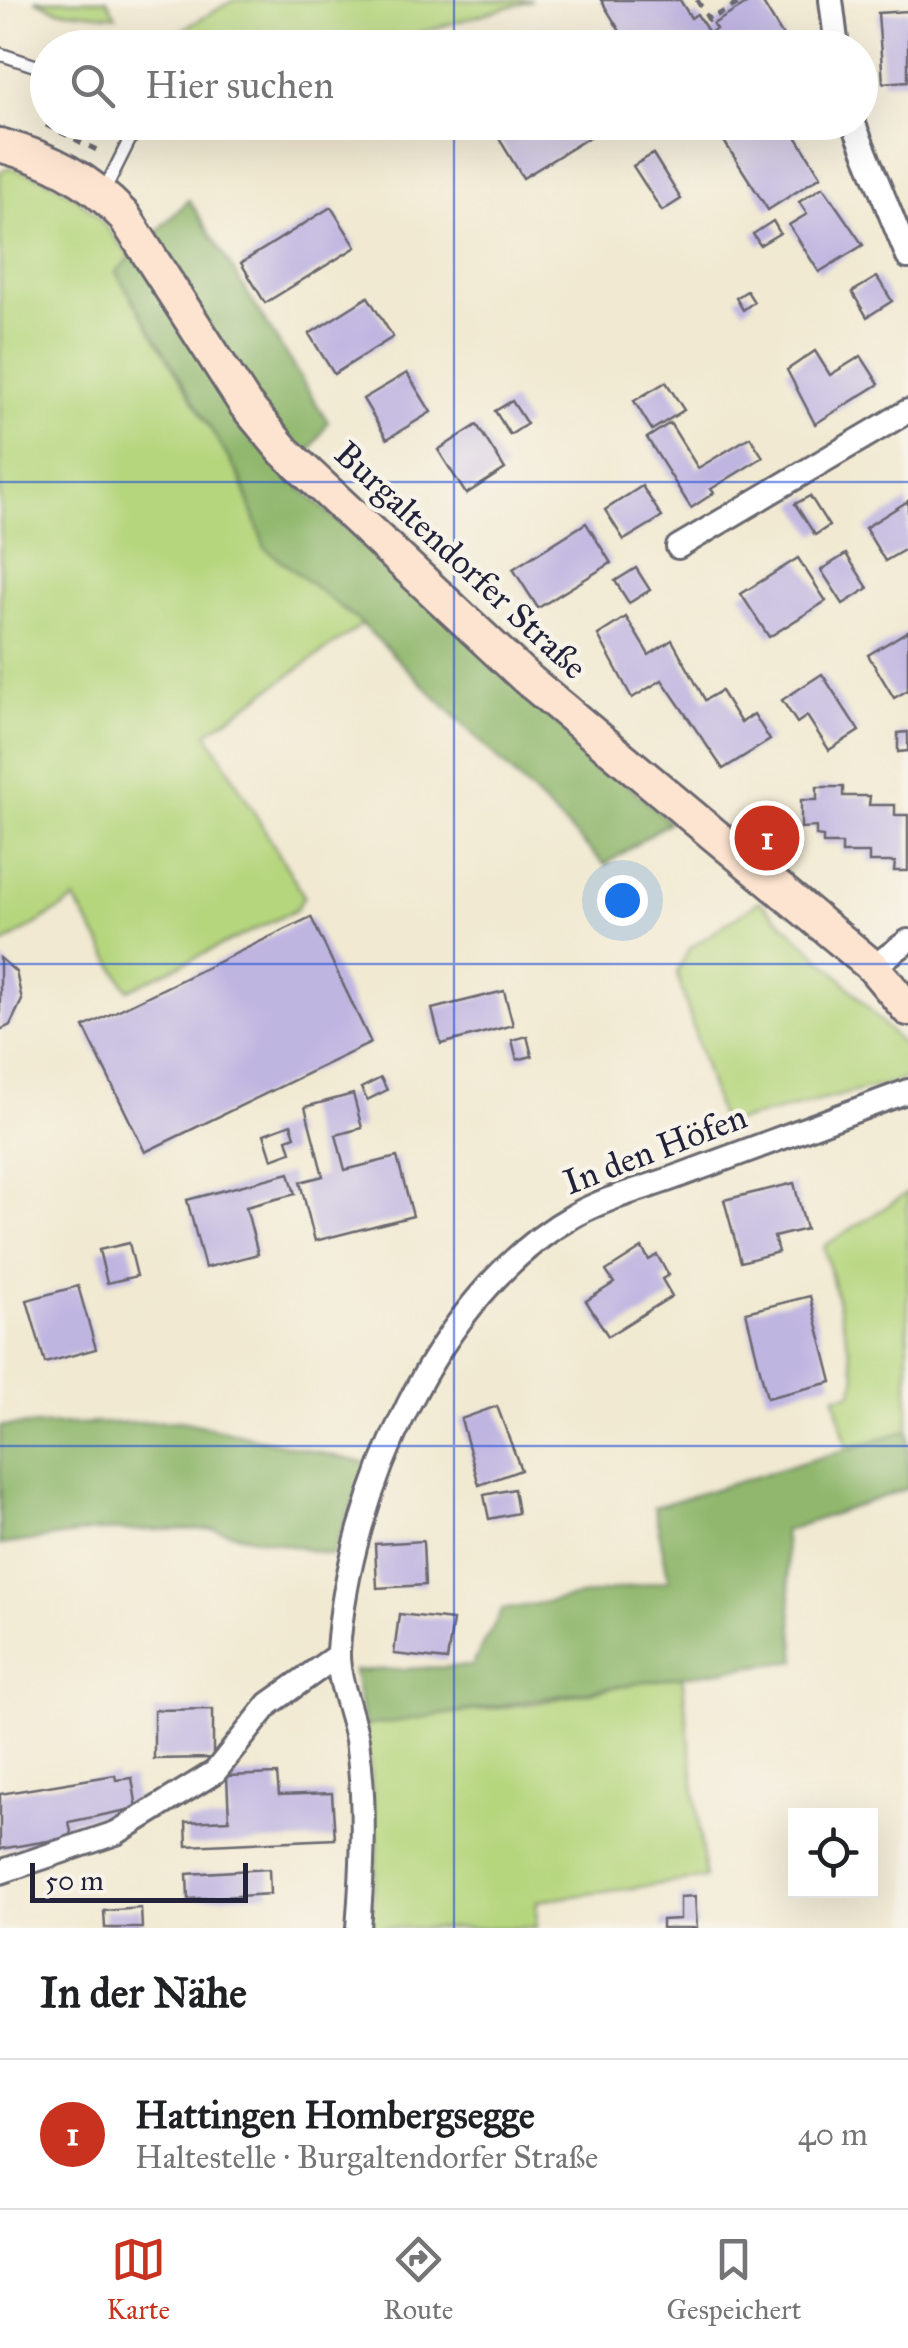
<!DOCTYPE html>
<html lang="de">
<meta charset="utf-8">
<style>
body{margin:0;font-family:"IM FELL Great Primer",serif;background:#f2f2f2;color:#202124}
.controls{position:absolute;right:30px;bottom:30px;display:grid;overflow:hidden;border-radius:0px;box-shadow:0 10px 40px #0002}
.controls button{width:90px;height:90px;display:grid;place-items:center;padding:0;border:0;border-bottom:2px solid #e0e0e0;background:#fff;color:#202124;font:50px sans-serif}
.scale{position:absolute;left:30px;bottom:25px;width:218px;box-sizing:border-box;padding-left:10px;border:5px solid #22223b;border-top:0;font-size:28px;line-height:35px;white-space:nowrap;color:#22223b;-webkit-text-stroke:8px #f7f3e8;paint-order:stroke}
.you{position:absolute;left:622px;top:900px;width:35px;height:35px;margin:-25px;border:8px solid #fff;border-radius:50%;background:#1a73e8;box-shadow:0 0 0 15px #1a73e833}
.badge{display:grid;place-items:center;width:65px;height:65px;border-radius:50%;background:#c8321e;color:#fff;font-size:32px;font-weight:700}
.pin{position:absolute;translate:-50% -50%;border:5px solid #fff;box-shadow:0 2px 10px #0006}
.list{margin:0;padding:0;list-style:none}
h2{display:flex;justify-content:space-between;align-items:center;height:130px;margin:0;padding:0 40px;font-size:42px}
h2 small{font-size:32px;font-weight:400;color:#757577}
.list li{display:grid;grid-template-columns:65px 1fr auto;gap:30px;align-items:center;box-sizing:border-box;height:150px;padding:0 40px;border-top:2px solid #e0e0e0}
.list b{display:block;font-size:38px;white-space:nowrap}
.list p{margin:0;font-size:32px;white-space:nowrap;color:#757577}
.list em{font-size:32px;font-style:normal;color:#757577}
.icon{flex:none;width:55px;height:55px;fill:none;stroke:currentColor;stroke-width:2;stroke-linecap:round;stroke-linejoin:round}
.map{position:relative;flex:none;width:908px;height:1928px;overflow:hidden}
.search{position:absolute;background:#fff;box-shadow:0 10px 40px #0002;left:30px;right:30px;top:30px;height:110px;display:flex;align-items:center;gap:25px;box-sizing:border-box;padding:0 35px;border-radius:55px;color:#757577;font-size:38px}
.sheet{height:280px;background:#fff}
nav{display:flex;justify-content:space-around;align-items:center;box-sizing:border-box;height:140px;border-top:2px solid #e0e0e0;background:#fff;font-size:28px;color:#757577}
nav a{display:grid;justify-items:center;gap:5px}
nav .on{color:#c8321e}
.map>svg:first-child{display:block}
.green{fill:#b6d67e;stroke:#6c7c5c;stroke-width:2.5}
.forest{fill:#90b76d;stroke:#596c54;stroke-width:2.5}
.building{fill:#bfb5e1}
.lines{fill:none;stroke-linecap:round;stroke-linejoin:round}
.service-casing{stroke:#6a6870;stroke-width:16}
.minor-casing{stroke:#6a6870;stroke-width:28}
.secondary-casing{stroke:#6a6870;stroke-width:38}
.path{stroke:#6a6870;stroke-width:5;stroke-dasharray:8 8;stroke-linecap:butt}
.service{stroke:#fff;stroke-width:11}
.minor{stroke:#fff;stroke-width:22}
.secondary{stroke:#fde4d0;stroke-width:32}
.grid{fill:none;stroke:#1d4ed8;stroke-width:2.5;stroke-opacity:0.55}
.labels{text-anchor:middle;stroke-width:9;stroke-linejoin:round;paint-order:stroke}
.street-label{font-size:35px;fill:#22223b;stroke:#f7f3e8}
</style>
<div class="map">
<svg width="908" height="1928" viewBox="0 0 908 1928">
<rect width="100%" height="100%" fill="#f7f3e8"/>
<filter id="ink" filterUnits="userSpaceOnUse"><feTurbulence type="fractalNoise" baseFrequency=".01" numOctaves="2"/><feDisplacementMap in="SourceGraphic" scale="20" xChannelSelector="R" yChannelSelector="G"/><feConvolveMatrix kernelMatrix="1 2 1 2 8 2 1 2 1" color-interpolation-filters="sRGB"/></filter>
<filter id="wash" filterUnits="userSpaceOnUse"><feTurbulence type="fractalNoise" baseFrequency=".0048" numOctaves="4" result="noise"/><feDisplacementMap in="SourceGraphic" scale="40" xChannelSelector="R" yChannelSelector="G"/><feGaussianBlur stdDeviation="2.25" result="paint"/><feColorMatrix in="noise" values="0 0 0 0 0 0 0 0 0 0 0 0 0 0 0 0 0 1.4 0 .05"/><feComposite in="paint" operator="in"/></filter>
<g filter="url(#wash)">
<rect width="100%" height="100%" fill="#f1e9d1"/>
<g class="green">
<polygon points="35,0 107,0 116,16 58,10"/>
<polygon points="234,0 532,0 371,47 152,47"/>
<path d="M9,167C76,187 89,204 131,258L116,272L241,479L265,548L363,624L207,733L304,896L296,910L128,990L75,900L0,946V172Z"/>
<polygon points="759,901 835,972 907,1050 908,1073 903,1080 722,1125 677,973 689,949"/>
<polygon points="908,1193 908,1430 847,1449 835,1396 851,1394 856,1377 824,1246"/>
<polygon points="682,1674 705,1878 537,1901 536,1928 370,1928 378,1846 365,1724 535,1703"/>
</g>
<g class="forest">
<polygon points="189,200 328,422 292,480 669,822 605,865 362,624 265,548 241,479 116,272"/>
<polygon points="181,1421 369,1464 332,1555 214,1529 95,1531 0,1545 0,1426"/>
<path d="M908,1431V1488L784,1531L796,1661C652,1678 509,1706 364,1726L354,1671L472,1666L502,1610L669,1580L654,1507Z"/>
</g>
<g id="blocks">
<g class="building">
<polygon points="601,0 680,0 691,18 697,14 709,33 716,29 713,24 753,0 761,0 789,46 630,48"/>
<polygon points="908,11 908,81 883,83 878,13"/>
<polygon points="521,122 614,122 523,178 498,137"/>
<polygon points="746,122 787,122 821,176 768,210 722,138"/>
<polygon points="653,154 681,199 662,211 633,166"/>
<polygon points="823,187 863,245 819,272 789,225 807,214 799,202"/>
<polygon points="331,207 356,247 265,303 241,263"/>
<polygon points="773,221 780,233 760,245 753,234"/>
<polygon points="877,277 892,301 867,317 852,292"/>
<polygon points="747,291 754,302 743,310 736,298"/>
<polygon points="368,297 393,337 334,374 309,334"/>
<polygon points="815,351 830,375 861,356 879,384 815,424 787,370"/>
<polygon points="407,373 431,412 387,439 363,399"/>
<polygon points="666,382 684,410 652,430 634,401"/>
<polygon points="512,401 527,424 510,435 495,411"/>
<polygon points="670,423 698,468 750,437 763,457 711,489 714,493 691,508 647,438"/>
<polygon points="477,425 505,469 466,494 438,450"/>
<polygon points="642,486 662,517 624,540 605,510"/>
<polygon points="810,496 829,526 815,535 795,504"/>
<polygon points="908,501 908,553 906,549 885,561 865,528"/>
<polygon points="586,523 611,563 538,608 513,569"/>
<polygon points="846,554 868,588 843,604 821,570"/>
<polygon points="798,558 826,601 769,637 741,594"/>
<polygon points="636,568 650,590 629,603 615,581"/>
<polygon points="626,617 649,655 672,640 705,700 721,691 741,723 754,714 770,740 723,769 662,680 632,698 598,635"/>
<polygon points="908,631 908,690 894,698 868,655"/>
<polygon points="822,674 859,731 829,750 807,716 797,723 782,700"/>
<polygon points="908,732 908,751 898,752 898,733"/>
<polygon points="817,787 843,787 843,796 870,796 869,805 895,805 895,815 908,815 908,871 894,871 895,862 869,862 869,853 842,853 842,844 823,844 823,837 816,836 816,827 801,828 801,800 817,800"/>
<polygon points="311,917 371,1043 145,1152 84,1027"/>
<polygon points="0,958 16,972 22,1000 10,1025 0,1030"/>
<polygon points="504,991 513,1025 441,1044 432,1009"/>
<polygon points="527,1036 532,1056 517,1060 512,1040"/>
<polygon points="381,1078 387,1090 367,1100 361,1088"/>
<polygon points="353,1094 362,1128 336,1135 345,1170 397,1157 413,1216 315,1241 300,1182 323,1176 305,1107"/>
<polygon points="291,1124 295,1136 287,1139 291,1152 272,1159 264,1134"/>
<polygon points="289,1173 295,1194 246,1207 258,1254 205,1268 187,1200"/>
<polygon points="794,1183 806,1229 774,1237 778,1252 741,1262 724,1200"/>
<polygon points="129,1243 137,1276 107,1283 99,1250"/>
<polygon points="642,1248 649,1260 657,1255 669,1275 662,1279 672,1296 608,1336 586,1301 614,1283 606,1271"/>
<polygon points="78,1286 96,1349 45,1363 27,1300"/>
<polygon points="810,1296 832,1382 767,1398 746,1312"/>
<polygon points="497,1406 521,1470 479,1485 461,1419"/>
<polygon points="514,1489 518,1513 489,1519 484,1495"/>
<polygon points="423,1541 425,1585 377,1588 375,1544"/>
<polygon points="399,1614 453,1620 447,1660 394,1654"/>
<polygon points="213,1709 213,1758 154,1759 154,1710"/>
<polygon points="277,1774 279,1795 332,1793 335,1839 187,1846 186,1822 229,1820 227,1776"/>
<polygon points="115,1775 116,1780 132,1778 137,1808 69,1822 72,1837 0,1849 0,1794"/>
<polygon points="269,1869 270,1894 188,1899 187,1874"/>
<polygon points="695,1896 697,1928 662,1928 662,1920 680,1919 680,1897"/>
<polygon points="141,1908 142,1928 105,1928 104,1911"/>
</g>
</g>
</g>
<g filter="url(#ink)">
<use href="#blocks" fill-opacity="0" stroke="#6a6870" stroke-width="2.5"/>
<g class="lines">
<defs>
<g id="service">
<polyline points="0,54 48,70"/>
<polyline points="119,122 132,135"/>
<polyline points="104,191 132,135 184,122"/>
</g>
<g id="minor">
<polyline points="831,0 837,48"/>
<polyline points="853,122 908,257"/>
<polyline points="678,547 908,411"/>
<polyline points="873,967 908,941"/>
<polyline points="0,1872 116,1833 215,1772 269,1704 338,1655"/>
<path d="M358,1928C363,1865 366,1803 357,1740C352,1711 337,1680 338,1651C348,1498 437,1292 575,1215C607,1197 647,1188 681,1175C757,1147 832,1119 908,1091"/>
</g>
<path id="secondary" d="M0,145C50,159 88,178 124,216L245,404L284,451L526,678L873,967L908,1009"/>
</defs>
<use href="#service" class="service-casing"/>
<use href="#minor" class="minor-casing"/>
<use href="#secondary" class="secondary-casing"/>
<g class="path">
<polyline points="697,0 709,20 744,0"/>
<polyline points="46,125 103,153"/>
</g>
<use href="#service" class="service"/>
<use href="#minor" class="minor"/>
<use href="#secondary" class="secondary"/>
</g>
</g>
<path class="grid" d="M454,0V48M454,122V1928M0,482H908M0,964H908M0,1446H908"/>
<g class="labels">
<g class="street-label">
<text transform="translate(461 560) rotate(43)" y="12">Burgaltendorfer Straße</text>
<text transform="translate(655 1149) rotate(-21)" y="12">In den Höfen</text>
</g>
</g>
</svg>
<div class="controls">
<button><svg class="icon" aria-label="locate" viewBox="0 0 24 24"><circle cx="12" cy="12" r="6"/><path d="M12 2v4M12 18v4M2 12h4M18 12h4"/></svg></button>
</div>
<div class="scale">50 m</div>
<div class="you"></div>
<div class="pin badge" style="left:767px;top:838px">1</div>
<div class="search"><svg class="icon" aria-label="search" viewBox="0 0 24 24"><circle cx="10" cy="10" r="6"/><path d="M15 15l6 6"/></svg>Hier suchen</div>
</div>
<section class="sheet">
<h2>In der Nähe<small></small></h2>
<ul class="list">
<li><span class="badge">1</span><div><b>Hattingen Hombergsegge</b><p>Haltestelle · Burgaltendorfer Straße</p></div><em>40 m</em></li>
</ul>
</section>
<nav>
<a class="on"><svg class="icon" aria-label="map" viewBox="0 0 24 24"><path d="M3 6l6-2 6 2 6-2v14l-6 2-6-2-6 2zM9 4v14M15 6v14"/></svg>Karte</a>
<a><svg class="icon" aria-label="directions" viewBox="0 0 24 24"><path d="M12 3l9 9-9 9-9-9zM9 14v-3h6M13 9l2 2-2 2"/></svg>Route</a>
<a><svg class="icon" aria-label="saved" viewBox="0 0 24 24"><path d="M7 4h10v16l-5-4-5 4z"/></svg>Gespeichert</a>
</nav>
